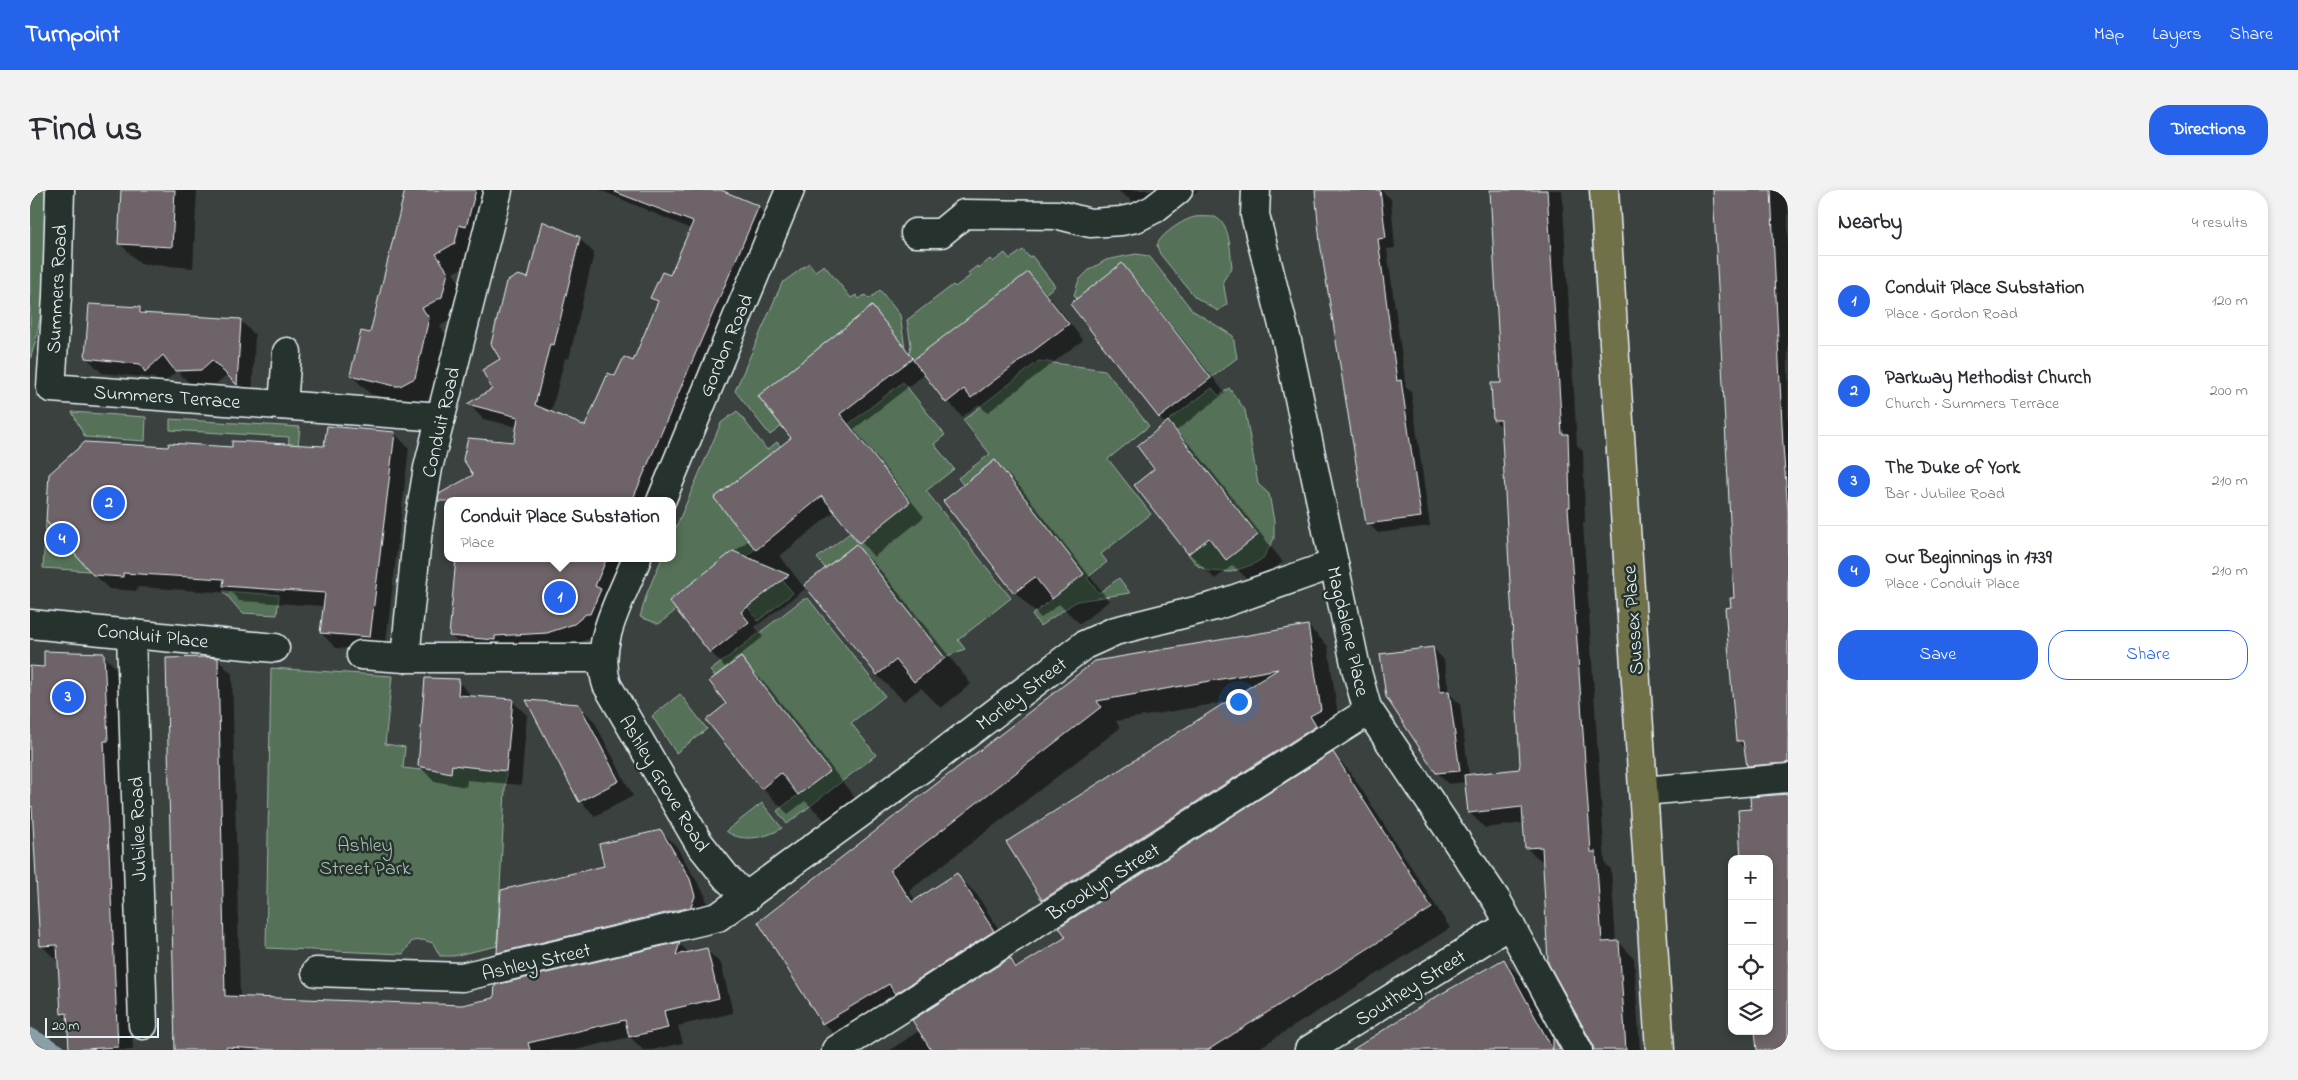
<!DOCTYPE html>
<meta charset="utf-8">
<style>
body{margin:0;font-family:"Indie Flower",sans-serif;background:#f2f2f3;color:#2b2b33}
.controls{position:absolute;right:15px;bottom:15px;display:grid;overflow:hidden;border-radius:10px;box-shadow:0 2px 8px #0003}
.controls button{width:45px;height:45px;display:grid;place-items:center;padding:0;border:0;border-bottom:1px solid #e1e1e2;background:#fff;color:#2b2b33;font:25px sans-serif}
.scale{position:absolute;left:15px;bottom:12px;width:114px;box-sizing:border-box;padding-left:5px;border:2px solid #e8f1f8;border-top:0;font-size:14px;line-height:18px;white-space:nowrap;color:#e8f1f8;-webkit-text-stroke:4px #26332d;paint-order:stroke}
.you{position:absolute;left:1208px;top:511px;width:18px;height:18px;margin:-12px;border:4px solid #fff;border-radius:50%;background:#1a73e8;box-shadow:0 0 0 8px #1a73e833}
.badge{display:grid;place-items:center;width:32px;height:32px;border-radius:50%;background:#2563eb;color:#fff;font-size:16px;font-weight:700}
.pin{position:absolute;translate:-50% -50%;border:2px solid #fff;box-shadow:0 1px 5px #0006}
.popup{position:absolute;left:414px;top:307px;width:232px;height:65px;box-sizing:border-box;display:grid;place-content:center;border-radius:10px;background:#fff;filter:drop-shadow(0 1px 4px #0005);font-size:16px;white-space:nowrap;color:#7c7c81}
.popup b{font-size:19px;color:#2b2b33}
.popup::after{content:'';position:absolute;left:50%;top:100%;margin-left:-10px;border:10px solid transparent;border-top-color:#fff}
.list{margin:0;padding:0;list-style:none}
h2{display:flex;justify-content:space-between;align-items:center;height:65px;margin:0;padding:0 20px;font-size:21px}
h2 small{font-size:16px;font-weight:400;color:#7c7c81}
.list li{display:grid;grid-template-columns:32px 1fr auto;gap:15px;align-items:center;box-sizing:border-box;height:90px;padding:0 20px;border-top:1px solid #e1e1e2}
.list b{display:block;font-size:19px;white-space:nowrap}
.list p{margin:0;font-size:16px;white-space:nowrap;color:#7c7c81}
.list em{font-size:16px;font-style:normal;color:#7c7c81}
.actions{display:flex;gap:10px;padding:15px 20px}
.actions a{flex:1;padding:11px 0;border:1px solid #2563eb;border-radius:20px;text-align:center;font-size:18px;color:#2563eb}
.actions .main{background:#2563eb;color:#fff}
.icon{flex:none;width:28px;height:28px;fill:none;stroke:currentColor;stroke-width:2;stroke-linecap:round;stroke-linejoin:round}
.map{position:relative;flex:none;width:1758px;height:860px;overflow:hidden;border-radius:20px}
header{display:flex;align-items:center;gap:30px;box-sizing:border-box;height:70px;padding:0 25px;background:#2563eb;color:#fff}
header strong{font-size:24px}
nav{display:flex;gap:28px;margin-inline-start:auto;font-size:18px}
.intro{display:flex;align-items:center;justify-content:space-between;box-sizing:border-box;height:120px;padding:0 30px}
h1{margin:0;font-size:35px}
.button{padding:12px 22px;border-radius:20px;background:#2563eb;color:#fff;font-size:18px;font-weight:700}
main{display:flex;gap:30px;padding:0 30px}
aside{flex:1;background:#fff;border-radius:20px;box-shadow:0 2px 8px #0003}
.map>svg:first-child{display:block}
.green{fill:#547159;stroke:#9eb1a8}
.shadow{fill:#0007}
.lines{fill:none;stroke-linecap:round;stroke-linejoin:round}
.stream{stroke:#8aa0a8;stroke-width:11}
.building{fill:#6d6368;stroke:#e8f1f8}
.minor-casing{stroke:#e8f1f8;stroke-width:31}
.major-casing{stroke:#e8f1f8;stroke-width:31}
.minor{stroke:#26332d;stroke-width:28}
.major{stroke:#70704a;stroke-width:28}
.labels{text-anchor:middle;stroke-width:5;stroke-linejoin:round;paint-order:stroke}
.street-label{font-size:20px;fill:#e8f1f8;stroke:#26332d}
.park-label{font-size:20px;fill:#adbeb8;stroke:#26332d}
</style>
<header>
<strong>Turnpoint</strong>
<nav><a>Map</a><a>Layers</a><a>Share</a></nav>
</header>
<div class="intro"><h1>Find us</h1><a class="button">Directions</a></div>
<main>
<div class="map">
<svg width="1758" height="860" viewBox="0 0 1758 860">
<rect width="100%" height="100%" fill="#3b413f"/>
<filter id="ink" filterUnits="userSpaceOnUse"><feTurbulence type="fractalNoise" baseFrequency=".02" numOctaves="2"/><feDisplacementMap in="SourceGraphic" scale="10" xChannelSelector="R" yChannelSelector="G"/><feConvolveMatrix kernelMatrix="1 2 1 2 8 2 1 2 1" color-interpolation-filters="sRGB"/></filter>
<g filter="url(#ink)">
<g class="green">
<path d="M0,0H15C15,56 18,116 0,170Z"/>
<path d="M1185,27C1201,35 1200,62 1202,77L1193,91L1197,114L1188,121L1165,107L1130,64L1127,56C1129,45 1154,29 1165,27C1171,26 1179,27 1185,27Z"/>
<polygon points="993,60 999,67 1002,66 1025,96 1015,104 884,171 879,165 881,155 877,130 923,95 925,97 940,86 938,83 947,76 949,78 960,69 963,72 975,63 980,69"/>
<polygon points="1106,64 1119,66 1162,120 1203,146 1207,168 1181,188 1092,74 1056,123 1044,105 1049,90 1059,80 1076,70"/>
<polygon points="779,73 785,81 794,75 821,108 826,105 829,109 835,105 839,109 850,100 870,125 875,158 842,116 728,206 752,236 740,245 705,201 752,93"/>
<polygon points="1009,171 1075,180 1119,236 1078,269 1121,324 1071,364 1077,372 1057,388 1069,403 1089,388 1100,403 1047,411 1010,436 1002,425 1054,384 965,270 933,295 928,288 960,264 933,230"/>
<polygon points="873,192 915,245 904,254 924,279 896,301 981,408 928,450 935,459 915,467 826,354 795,378 787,368 820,343 828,353 880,313 835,256 790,291 773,270"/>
<polygon points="1182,198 1189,206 1199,198 1215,220 1228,294 1239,304 1244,331 1244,349 1233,368 1224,374 1201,382 1179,381 1168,376 1158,364 1179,348 1196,370 1138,231"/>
<polygon points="707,221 737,260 747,252 783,298 741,263 685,308 725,359 704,376 640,412 646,420 629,434 610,427 617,403 632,368 642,368 643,344 691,233"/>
<polygon points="42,222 116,227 115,251 55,247"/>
<polygon points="140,229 270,237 260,335 254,334 259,247 140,240"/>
<polygon points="16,331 47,367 60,367 59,381 13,378"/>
<polygon points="746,382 763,403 728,431 718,417 729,409 723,400"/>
<polygon points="193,401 249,405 247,425 212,423"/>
<polygon points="778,408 855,506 821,533 846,565 757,634 747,621 799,581 711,467 685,486 680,481 772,410"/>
<polygon points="241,478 362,486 355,554 375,557 373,578 391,580 392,569 421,583 422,575 476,581 467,756 423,766 410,766 403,753 393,750 382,751 373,764 236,758"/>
<polygon points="650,504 677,539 646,563 622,526"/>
<path d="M732,613L752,638C737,648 711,653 696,641Z"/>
</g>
<g class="shadow">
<polygon points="93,0 167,0 163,78 111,74 89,53"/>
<polygon points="404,0 455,0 451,10 463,22 458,63 423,83 436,102 430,125 410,136 417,147 403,206 389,214 384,214 340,204 321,185"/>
<polygon points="570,0 688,0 728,17 743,32 623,311 432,311 444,285 485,254 488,237 453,229 439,214 464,199 499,89 549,48 564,63 539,169 535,168 521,223 556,238 586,188 603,172 628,114 622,108 640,87 661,39"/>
<polygon points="1087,0 1168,0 1145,20 1113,19"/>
<polygon points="1287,0 1351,0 1361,9 1365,58 1357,59 1376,197 1381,201 1400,336 1348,343 1338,333"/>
<polygon points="1461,0 1532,0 1547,255 1553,261 1555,332 1553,332 1575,673 1581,679 1586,752 1589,752 1604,768 1610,860 1565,860 1514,673 1496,658 1494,633 1455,638 1439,622 1436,592 1418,594 1407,582 1403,458 1414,470 1419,503 1430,514 1439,586 1490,580 1491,574 1473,238 1464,230 1473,194"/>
<polygon points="1684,0 1758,0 1758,595 1739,597 1718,575 1715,559 1708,551 1702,418 1705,409"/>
<polygon points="1092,75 1106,90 1195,203 1146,241 1164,259 1253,372 1223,395 1203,375 1185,389 1159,363 1126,279 1136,234 1129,228"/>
<polygon points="998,84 1013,99 1053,150 957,223 949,214 932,227 895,184 824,239 894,327 844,367 805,321 750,366 775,399 725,437 733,447 695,477 681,462 641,412 719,350 763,248 842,118 886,170"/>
<polygon points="109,118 116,125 210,130 225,145 222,208 198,184 186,194 161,195 147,181 131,195 124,188 72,183 57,168"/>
<polygon points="364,243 379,258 355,461 306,458 291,443 294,416 209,411 202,403 108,397 107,401 79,399 64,384 140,259 296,258"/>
<polygon points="965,271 991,298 1079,411 1050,434 1029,414 1011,428 985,402"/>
<polygon points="826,355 852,382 941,494 911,518 891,498 874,511 847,485"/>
<polygon points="427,368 598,368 572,438 559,449 533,458 435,460 420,445"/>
<polygon points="1278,436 1298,456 1310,540 1034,730 1013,709 978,652 1201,511 1086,531 1090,538 879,701 886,711 927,684 947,705 983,762 813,853 793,833 729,732 1066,472"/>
<polygon points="73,465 90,482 95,567 90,567 103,860 41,860 39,830 32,823 29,773 12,756 5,631 0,626 0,478 15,478"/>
<polygon points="187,469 202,484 210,807 432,816 465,809 649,753 659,763 676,759 691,774 703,823 648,836 653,853 622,860 613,860 600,847 546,860 146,860"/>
<polygon points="710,469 737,495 825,608 795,630 775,611 758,624 732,598 698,514"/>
<polygon points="428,491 443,508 482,511 497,525 491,595 437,590 436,597 404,591 389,576"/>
<polygon points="498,512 549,516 564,531 603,606 565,626 550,611"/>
<polygon points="1303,564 1321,583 1420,738 1226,860 860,860 889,841 882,832 980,769 989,778 1037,747"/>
<polygon points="631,641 646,656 675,705 679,722 483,777 468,762 576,677"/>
<polygon points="1474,771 1490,786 1523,848 1535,860 1324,860"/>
</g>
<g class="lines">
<polyline class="stream" points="0,843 30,860"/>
</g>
<g class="building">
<polygon points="91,0 145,0 142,57 88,54"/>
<polygon points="375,0 446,0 436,37 429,35 425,53 406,64 418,82 412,107 392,118 399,128 385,188 370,196 365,196 320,185 331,141 340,143"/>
<polygon points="586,0 691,0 729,16 602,311 408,311 409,304 443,285 433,269 438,248 484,252 488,227 437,214 462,199 452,180 470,169 461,154 476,92 488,85 498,88 512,31 550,47 524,155 520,154 505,215 555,236 578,183 585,186 594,167 603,171 628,111 620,108 632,82 640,85 663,32 585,2"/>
<polygon points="1285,0 1350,0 1356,48 1348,49 1367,191 1371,190 1391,327 1336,334 1290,53"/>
<polygon points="1460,0 1517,0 1532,244 1538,244 1540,317 1538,317 1561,662 1566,662 1572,752 1589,751 1596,860 1564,860 1562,853 1518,773 1512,657 1495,658 1492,617 1438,623 1434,585 1489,579 1490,574 1471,230 1463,230 1461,193 1471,193"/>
<polygon points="1683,0 1741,0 1753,256 1758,321 1758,573 1717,576 1713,551 1706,551 1695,418 1701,417 1700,408 1704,408"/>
<polygon points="1092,73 1181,188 1129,228 1040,114"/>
<polygon points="998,82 1039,134 941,208 934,199 916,213 883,170"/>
<polygon points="59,114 110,117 110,123 211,129 207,195 182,170 171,180 145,181 133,165 115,182 110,174 55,168"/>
<polygon points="842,116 883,168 810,224 880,312 829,353 792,306 726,360 684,308 761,248 728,206"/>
<polygon points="1138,231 1228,345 1196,370 1179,348 1158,364 1104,295 1124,279 1107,256"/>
<polygon points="297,236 365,242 340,447 290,443 295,403 193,396 194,389 93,383 93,387 63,385 16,331 19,284 55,252 138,257 139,253 202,257 202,251 294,256"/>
<polygon points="965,270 1054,384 1022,409 1005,387 984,403 913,311"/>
<polygon points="826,354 915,468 884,492 866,470 847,485 774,395"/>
<polygon points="703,361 759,385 711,422 719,432 680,463 639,411"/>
<polygon points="426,368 577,368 565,396 571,399 560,424 556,424 544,434 517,443 465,446 465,450 419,446"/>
<polygon points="1278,435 1291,520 1280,526 1286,536 1012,710 976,652 1248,479 1067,511 1071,517 860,680 882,712 927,683 964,741 865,804 859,794 792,834 728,732 1065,471"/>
<polygon points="1403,457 1410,502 1419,501 1430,581 1406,583 1356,507 1350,464"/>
<polygon points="14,461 74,463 78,551 74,551 88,857 39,860 37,823 31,824 27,755 10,756 2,616 0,617 0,476 14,477"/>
<polygon points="178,467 188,468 195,806 432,815 464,808 465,795 650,752 646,765 677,758 689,808 634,821 638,838 599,847 595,830 498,853 500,860 246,860 196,857 197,860 145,860 136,468"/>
<polygon points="711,467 800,581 768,605 751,583 731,599 676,530 696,514 679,491"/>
<polygon points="395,488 429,489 428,505 483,509 476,581 422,575 421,583 388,576"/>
<polygon points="496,510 549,514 589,591 549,612"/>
<polygon points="1303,562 1402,718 1178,860 901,860 882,830 980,768 986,778 1036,747 1029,737"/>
<polygon points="1758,604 1758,860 1727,860 1725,841 1739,841 1739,669 1711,669 1708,620 1721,619 1720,607"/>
<polygon points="631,640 660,689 665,706 661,717 467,763 471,700 574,676 569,654"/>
<polygon points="1474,769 1523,860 1322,860 1409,805"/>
<polygon points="1523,846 1530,860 1523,860"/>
</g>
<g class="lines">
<defs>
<g id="minor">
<polyline points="30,0 27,107 21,198 411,227"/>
<polyline points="1226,0 1225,25 1257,151 1326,478 1337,518 1467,711 1548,860"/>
<polyline points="885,43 911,43 934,24 1029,25 1060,33 1091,31 1106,28 1124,19 1148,0"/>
<polyline points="253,215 257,162"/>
<polyline points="631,311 760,0"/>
<path d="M607,368C592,408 563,452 577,495L669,653L696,687L717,708"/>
<polyline points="0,434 245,458"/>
<polyline points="101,443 113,835"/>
<polyline points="331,465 375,468 572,468"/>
<polyline points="375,468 388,338 398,278 468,0"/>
<polyline points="1614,601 1758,588"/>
<polyline points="286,782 432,787 688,727 906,568 1054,455 1085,441 1185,416 1304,374"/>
<polyline points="806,860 1339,521"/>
<polyline points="1279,860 1480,734"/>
</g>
<polyline id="major" points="1574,0 1630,860"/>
</defs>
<use href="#minor" class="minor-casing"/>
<use href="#major" class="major-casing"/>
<use href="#minor" class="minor"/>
<use href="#major" class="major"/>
</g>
</g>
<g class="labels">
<g class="street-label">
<text transform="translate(26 99) rotate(-87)" y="7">Summers Road</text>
<text transform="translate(695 155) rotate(-67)" y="7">Gordon Road</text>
<text transform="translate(137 206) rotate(4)" y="7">Summers Terrace</text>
<text transform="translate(410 232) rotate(-77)" y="7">Conduit Road</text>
<text transform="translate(1602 430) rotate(-94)" y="7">Sussex Place</text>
<text transform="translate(1319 441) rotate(77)" y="7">Magdalene Place</text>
<text transform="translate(123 445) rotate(6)" y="7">Conduit Place</text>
<text transform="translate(991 503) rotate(-37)" y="7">Morley Street</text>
<text transform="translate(635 593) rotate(59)" y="7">Ashley Grove Road</text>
<text transform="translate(107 639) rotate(-92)" y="7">Jubilee Road</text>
<text transform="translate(1073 691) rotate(-32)" y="7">Brooklyn Street</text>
<text transform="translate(506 771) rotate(-13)" y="7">Ashley Street</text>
<text transform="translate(1380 797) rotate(-32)" y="7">Southey Street</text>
</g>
<g class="park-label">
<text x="335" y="661">Ashley<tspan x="335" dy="23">Street Park</tspan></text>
</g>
</g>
</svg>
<div class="controls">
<button>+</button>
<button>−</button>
<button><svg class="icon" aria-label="locate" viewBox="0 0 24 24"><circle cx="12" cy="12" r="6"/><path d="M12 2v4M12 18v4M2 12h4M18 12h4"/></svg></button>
<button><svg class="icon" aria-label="layers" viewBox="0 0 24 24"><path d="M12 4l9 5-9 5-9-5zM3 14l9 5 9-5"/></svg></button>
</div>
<div class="scale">20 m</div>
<div class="you"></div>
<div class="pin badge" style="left:530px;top:407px">1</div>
<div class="popup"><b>Conduit Place Substation</b>Place</div>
<div class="pin badge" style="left:79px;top:313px">2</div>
<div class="pin badge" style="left:38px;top:507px">3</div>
<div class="pin badge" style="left:32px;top:349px">4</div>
</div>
<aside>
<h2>Nearby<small>4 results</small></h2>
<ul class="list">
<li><span class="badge">1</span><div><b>Conduit Place Substation</b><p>Place · Gordon Road</p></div><em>120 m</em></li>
<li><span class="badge">2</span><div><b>Parkway Methodist Church</b><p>Church · Summers Terrace</p></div><em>200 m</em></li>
<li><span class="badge">3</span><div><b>The Duke of York</b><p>Bar · Jubilee Road</p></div><em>210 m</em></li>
<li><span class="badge">4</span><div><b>Our Beginnings in 1739</b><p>Place · Conduit Place</p></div><em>210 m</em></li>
</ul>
<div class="actions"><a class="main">Save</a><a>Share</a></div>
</aside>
</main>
